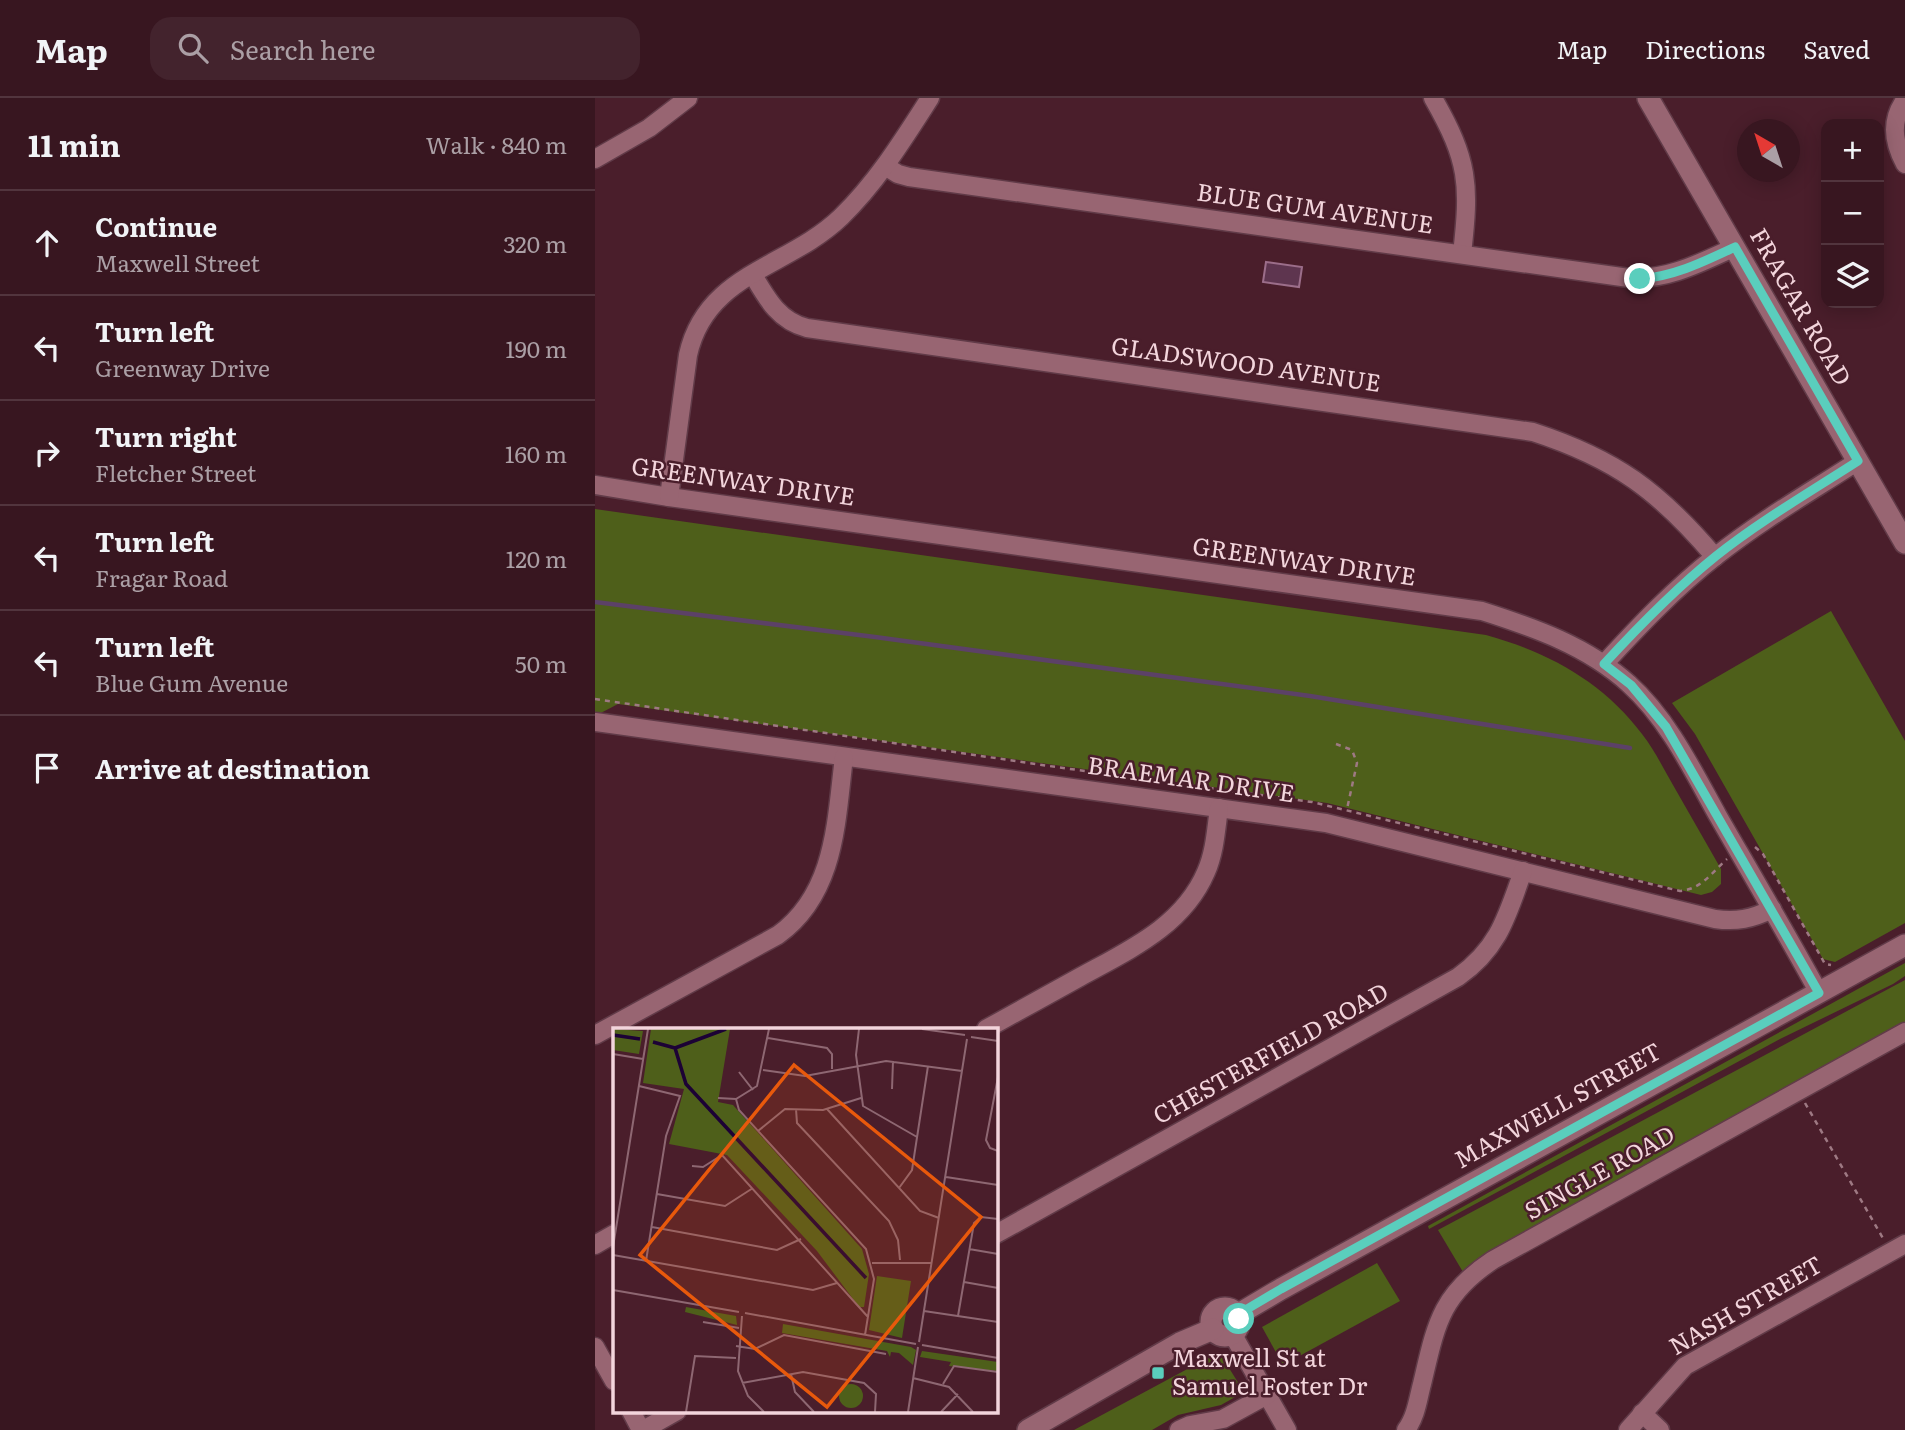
<!DOCTYPE html>
<meta charset="utf-8">
<style>
body{margin:0;font-family:Literata,serif;background:#43232d;color:#f1f3f6}
.controls{position:absolute;right:21px;top:21px;display:grid;overflow:hidden;border-radius:14px;box-shadow:0 4px 18px #0003}
.controls button{width:63px;height:63px;display:grid;place-items:center;padding:0;border:0;border-bottom:2px solid #52353e;background:#381620;color:#f1f3f6;font:35px sans-serif}
.compass{position:absolute;left:1142px;top:21px;width:63px;height:63px;border-radius:50%;background:#381620;box-shadow:0 4px 18px #0003;rotate:321deg}
.stop{position:absolute;width:21px;height:21px;margin:-16px;border:5px solid #5acebd;border-radius:50%;background:#fff}
.stop.end{background:#5acebd;border-color:#fff;box-shadow:0 2px 7px #0008}
.list{margin:0;padding:0;list-style:none}
h2{display:flex;justify-content:space-between;align-items:center;height:91px;margin:0;padding:0 28px;font-size:30px}
h2 small{font-size:23px;font-weight:400;color:#ab9fa5}
.list li{display:grid;grid-template-columns:46px 1fr auto;gap:21px;align-items:center;box-sizing:border-box;height:105px;padding:0 28px;border-top:2px solid #52353e}
.list b{display:block;font-size:26px;white-space:nowrap}
.list p{margin:0;font-size:23px;white-space:nowrap;color:#ab9fa5}
.list em{font-size:23px;font-style:normal;color:#ab9fa5}
.icon{flex:none;width:38px;height:38px;fill:none;stroke:currentColor;stroke-width:2;stroke-linecap:round;stroke-linejoin:round}
.map{position:relative;flex:none;width:1310px;height:1332px;overflow:hidden}
header{display:flex;align-items:center;gap:42px;box-sizing:border-box;height:98px;padding:0 35px;background:#381620;border-bottom:2px solid #52353e}
header strong{font-size:33px}
nav{display:flex;gap:38px;margin-inline-start:auto;font-size:24px}
.search{width:490px;height:63px;background:#43232d;display:flex;align-items:center;gap:18px;box-sizing:border-box;padding:0 24px;border-radius:21px;color:#ab9fa5;font-size:26px}
main{display:flex}
aside{flex:1;background:#381620}
.map>svg:first-child{display:block}
.green{fill:#4e5f1a}
.lines{fill:none;stroke-linecap:round;stroke-linejoin:round}
.stream{stroke:#5c4167;stroke-width:4.5}
.building{fill:#5e354f;stroke:#9c6e8a;stroke-width:2}
.street-casing{stroke:#613b48;stroke-width:21}
.secondary-casing{stroke:#613b48;stroke-width:24}
.path{stroke:#9e7983;stroke-width:2.5;stroke-dasharray:5 5;stroke-linecap:butt}
.street{stroke:#986572;stroke-width:18}
.secondary{stroke:#986572;stroke-width:21}
.route{stroke:#5acebd;stroke-width:9}
.poi-dot{fill:#5acebd;stroke:#4a1e2b;stroke-width:2.5}
.labels{text-anchor:middle;stroke-width:5;stroke-linejoin:round;paint-order:stroke}
.street-label{font-size:24px;fill:#f3d5dc;stroke:#4a1e2b}
.poi-label{font-size:24px;fill:#f3d5dc;stroke:#4a1e2b;text-anchor:start}
.inset-river{fill:none;stroke:#1c0135;stroke-width:3.5}
.inset-road{fill:none;stroke:#8e6772;stroke-width:2}
.view{fill:#e8590c;fill-opacity:0.15;stroke:#e8590c;stroke-width:3.5}
.inset-edge{fill:none;stroke:#f3d5dc;stroke-width:3.5}
</style>
<header>
<strong>Map</strong>
<div class="search"><svg class="icon" aria-label="search" viewBox="0 0 24 24"><circle cx="10" cy="10" r="6"/><path d="M15 15l6 6"/></svg>Search here</div>
<nav><a>Map</a><a>Directions</a><a>Saved</a></nav>
</header>
<main>
<aside>
<h2>11 min<small>Walk · 840 m</small></h2>
<ul class="list">
<li><svg class="icon" aria-label="ahead" viewBox="0 0 24 24"><path d="M12 20V5M6 11l6-6 6 6"/></svg><div><b>Continue</b><p>Maxwell Street</p></div><em>320 m</em></li>
<li><svg class="icon" aria-label="left" viewBox="0 0 24 24"><path d="M17 20v-9H6M10 6l-5 5 5 5"/></svg><div><b>Turn left</b><p>Greenway Drive</p></div><em>190 m</em></li>
<li><svg class="icon" aria-label="right" viewBox="0 0 24 24"><path d="M7 20v-9h11M14 6l5 5-5 5"/></svg><div><b>Turn right</b><p>Fletcher Street</p></div><em>160 m</em></li>
<li><svg class="icon" aria-label="left" viewBox="0 0 24 24"><path d="M17 20v-9H6M10 6l-5 5 5 5"/></svg><div><b>Turn left</b><p>Fragar Road</p></div><em>120 m</em></li>
<li><svg class="icon" aria-label="left" viewBox="0 0 24 24"><path d="M17 20v-9H6M10 6l-5 5 5 5"/></svg><div><b>Turn left</b><p>Blue Gum Avenue</p></div><em>50 m</em></li>
<li><svg class="icon" aria-label="arrive" viewBox="0 0 24 24"><path d="M6 21V4h12l-3 4 3 4H6"/></svg><div><b>Arrive at destination</b></div></li>
</ul>
</aside>
<div class="map">
<svg width="1310" height="1332" viewBox="0 0 1310 1332">
<rect width="100%" height="100%" fill="#4a1e2b"/>
<g class="green">
<path d="M0,411L891,537C953,554 1008,584 1047,636C1059,651 1068,670 1078,687C1094,715 1110,743 1126,771V786L1117,794L1106,797L732,705L23,606L0,618Z"/>
<polygon points="1236,513 1310,643 1310,825 1240,864 1228,861 1100,636 1077,605"/>
<polygon points="1310,865 1310,878 1298,886 1185,941 834,1131 833,1128"/>
<polygon points="1310,882 1310,926 888,1158 868,1174 843,1132"/>
<polygon points="782,1165 805,1203 688,1267 667,1229"/>
<polygon points="624,1254 649,1294 626,1307 583,1317 557,1332 479,1332"/>
</g>
<g class="lines">
<polyline class="stream" points="0,504 280,539 715,598 1035,650"/>
</g>
<polygon class="building" points="671,164 707,169 704,189 668,184"/>
<g class="lines">
<defs>
<g id="street">
<path d="M838,0C874,63 875,86 867,156"/>
<path d="M1310,2C1295,23 1298,44 1310,66"/>
<polyline points="0,61 54,30 93,0"/>
<path d="M290,68L303,76L314,79L1034,180C1073,182 1105,165 1140,149"/>
<path d="M158,177C172,201 184,223 212,230L938,334C1021,361 1064,393 1120,459"/>
<path d="M0,387L74,399L887,513C940,530 992,548 1034,586C1073,621 1098,673 1123,718C1157,777 1191,835 1224,895"/>
<path d="M74,399L93,257C111,175 193,170 246,119C282,84 308,42 335,0"/>
<path d="M1009,566C1044,528 1080,490 1121,458C1165,423 1215,394 1263,363"/>
<path d="M0,624L731,725L1120,821C1141,824 1157,821 1177,811"/>
<path d="M391,931C422,914 454,896 485,879C534,852 588,828 611,774C620,754 621,731 624,710"/>
<path d="M0,937L183,837C241,795 241,723 249,659"/>
<path d="M401,1136L863,879C904,850 912,818 928,773"/>
<polyline points="0,1147 19,1136"/>
<polyline points="638,1237 692,1332"/>
<polyline points="0,1249 19,1283"/>
<polyline points="36,1313 46,1332"/>
<polyline points="1047,1315 1065,1332"/>
<polyline points="48,1332 82,1313"/>
<polyline points="584,1332 595,1327 628,1321 672,1297"/>
<path d="M811,1332C821,1319 823,1301 827,1286C841,1227 845,1197 898,1162L1310,934"/>
<polyline points="1033,1332 1090,1268 1310,1146"/>
</g>
<g id="secondary">
<polyline points="1053,0 1310,445"/>
<circle cx="630" cy="1224" r="14"/>
<polyline points="642,1217 686,1191 1310,847"/>
<polyline points="433,1332 585,1245 618,1231"/>
</g>
</defs>
<use href="#street" class="street-casing"/>
<use href="#secondary" class="secondary-casing"/>
<g class="path">
<path d="M0,601L461,669L717,704L1085,793C1107,791 1116,775 1132,761"/>
<polyline points="741,646 757,652 762,665 752,711"/>
<polyline points="1160,749 1168,756 1230,866 1236,867"/>
<polyline points="1210,1005 1289,1142"/>
</g>
<use href="#street" class="street"/>
<use href="#secondary" class="secondary"/>
</g>
<g class="lines">
<path class="route" d="M644,1221L642,1217L686,1191L1224,895L1071,629L1036,587L1009,566C1044,528 1080,491 1121,458C1165,423 1215,394 1263,363L1140,149C1108,164 1080,178 1045,181"/>
</g>
<rect class="poi-dot" x="556" y="1268" width="14" height="14" rx="3.5"/>
<g class="labels">
<g class="street-label">
<text transform="translate(720 111) rotate(8)" y="8">BLUE GUM AVENUE</text>
<text transform="translate(1205 209) rotate(60)" y="8">FRAGAR ROAD</text>
<text transform="translate(651 267) rotate(8)" y="8">GLADSWOOD AVENUE</text>
<text transform="translate(148 384) rotate(8)" y="8">GREENWAY DRIVE</text>
<text transform="translate(709 464) rotate(8)" y="8">GREENWAY DRIVE</text>
<text transform="translate(596 682) rotate(8)" y="8">BRAEMAR DRIVE</text>
<text transform="translate(676 956) rotate(-29)" y="8">CHESTERFIELD ROAD</text>
<text transform="translate(963 1008) rotate(-29)" y="8">MAXWELL STREET</text>
<text transform="translate(1005 1075) rotate(-29)" y="8">SINGLE ROAD</text>
<text transform="translate(1151 1208) rotate(-30)" y="8">NASH STREET</text>
</g>
<g class="poi-label">
<text x="577" y="1269">Maxwell St at<tspan x="577" dy="28">Samuel Foster Dr</tspan></text>
</g>
</g>
<g transform="translate(18 930)">
<rect width="385" height="385" fill="#4a1e2b"/>
<path d="M0,1L30,3L26,26L0,22ZM38,1H117L105,74L120,77L249,221L256,246L251,279H246L204,223L114,127L56,116L71,61L30,55ZM264,248L298,253L289,310L256,302ZM73,279L123,288L124,297L72,284ZM170,296L298,319L303,322L300,337L286,325L278,324L277,329L274,323L169,305ZM309,323L385,334V343L336,338L338,334L307,329ZM226 368a12 12 0 1 1 24 0a12 12 0 1 1-24 0Z" fill="#4e5f1a"/>
<path class="inset-river" d="M0,7L27,11M40,14L62,20L73,56L253,250M62,20L113,1"/>
<path class="inset-road" d="M246,1L243,27L250,78L304,109M309,1L352,7M358,9L385,13M155,10L214,20L219,26V41M0,26L30,31M150,42L192,48L273,33L349,43M126,44L140,62M385,49L373,112L377,120L385,123M26,58L67,68L53,108L33,233M279,61L280,33M105,70L123,71L144,58L156,1M123,71L126,82L253,221L261,251L252,307M183,81L184,95L276,193L285,212L287,232M214,81L307,183L326,190M145,103L172,81L210,82L248,70M79,138L90,139L109,127L255,289M333,149L385,157M286,160L299,142L315,38M44,166L112,178L140,160M39,199L164,222L188,211M0,219L35,1M356,221L385,226M0,227L200,262L224,255M259,235H319M351,254L385,260M0,262L126,284M311,283L385,294M132,285L303,316M129,288L125,343L135,368L151,384M345,288L361,195L368,189L385,191M90,294L126,300M306,314L354,11M309,317L385,330M123,318L142,321L171,307L273,326M178,346L182,364L201,384M300,350L336,359L360,384M129,355L190,344L251,355L263,366L262,384M330,356L341,338L385,344M73,384L82,328L123,330M295,384L305,319M328,384L345,366"/>
<path class="view" d="M181,37L368,189L214,379L27,227Z"/>
<rect width="385" height="385" class="inset-edge"/>
</g>
</svg>
<div class="controls">
<button>+</button>
<button>−</button>
<button><svg class="icon" aria-label="layers" viewBox="0 0 24 24"><path d="M12 4l9 5-9 5-9-5zM3 14l9 5 9-5"/></svg></button>
</div>
<svg class="compass" viewBox="-18 -18 36 36"><path d="M0-13l5 13h-10z" fill="#e53935"/><path d="M0 13l5-13h-10z" fill="#ab9fa5"/></svg>
<div class="stop" style="left:644px;top:1221px"></div>
<div class="stop end" style="left:1045px;top:181px"></div>
</div>
</main>
